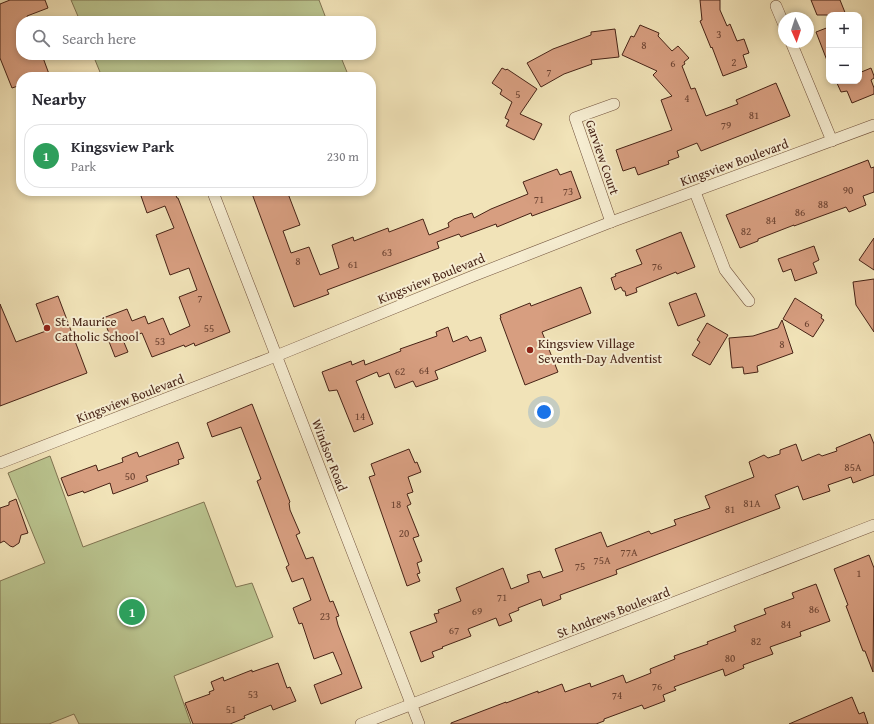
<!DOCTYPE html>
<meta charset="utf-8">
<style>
body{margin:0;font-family:"Gentium Book Plus",serif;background:#f2f2f3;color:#2b2b33}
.controls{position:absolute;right:12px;top:12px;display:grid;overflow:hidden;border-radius:8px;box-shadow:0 2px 6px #0003}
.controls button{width:36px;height:36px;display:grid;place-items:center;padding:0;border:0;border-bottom:1px solid #e1e1e2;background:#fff;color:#2b2b33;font:20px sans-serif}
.compass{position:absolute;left:778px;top:12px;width:36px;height:36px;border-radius:50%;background:#fff;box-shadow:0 2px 6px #0003;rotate:177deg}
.you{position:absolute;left:544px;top:412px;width:14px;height:14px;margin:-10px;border:3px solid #fff;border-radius:50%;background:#1a73e8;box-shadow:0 0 0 6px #1a73e833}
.badge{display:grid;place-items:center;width:26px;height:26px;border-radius:50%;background:#ea580c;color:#fff;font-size:13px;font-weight:700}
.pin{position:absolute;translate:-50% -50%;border:2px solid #fff;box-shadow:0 1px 4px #0006}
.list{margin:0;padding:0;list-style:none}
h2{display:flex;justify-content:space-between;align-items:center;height:52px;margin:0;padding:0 16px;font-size:17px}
h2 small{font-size:13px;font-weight:400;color:#7c7c81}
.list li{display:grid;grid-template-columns:26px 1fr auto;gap:12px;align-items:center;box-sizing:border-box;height:64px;margin:0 8px 8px;padding:0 8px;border:1px solid #e1e1e2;border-radius:16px}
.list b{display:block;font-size:15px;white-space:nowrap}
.list p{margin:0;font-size:13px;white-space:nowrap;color:#7c7c81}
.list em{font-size:13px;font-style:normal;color:#7c7c81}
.icon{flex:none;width:22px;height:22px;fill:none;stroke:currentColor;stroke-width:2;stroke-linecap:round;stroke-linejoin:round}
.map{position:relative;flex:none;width:874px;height:724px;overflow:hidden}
.search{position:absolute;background:#fff;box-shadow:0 2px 6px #0003;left:16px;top:16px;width:360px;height:44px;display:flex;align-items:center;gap:10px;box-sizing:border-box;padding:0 14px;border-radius:16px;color:#7c7c81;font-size:15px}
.panel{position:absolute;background:#fff;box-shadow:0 2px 6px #0003;left:16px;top:72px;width:360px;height:124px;border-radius:16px}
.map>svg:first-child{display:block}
.green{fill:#bac48f;stroke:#807452}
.building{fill:#d79e80;stroke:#472316}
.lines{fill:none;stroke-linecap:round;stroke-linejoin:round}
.minor-casing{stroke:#72533e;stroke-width:12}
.minor{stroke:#f6edd1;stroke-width:11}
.poi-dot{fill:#8f2418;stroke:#f6edd1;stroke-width:1.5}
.labels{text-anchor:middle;stroke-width:4;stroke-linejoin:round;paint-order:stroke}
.number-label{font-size:11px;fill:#6b4230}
.street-label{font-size:13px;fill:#472316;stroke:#f6edd1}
.poi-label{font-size:13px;fill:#472316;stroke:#f6edd1;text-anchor:start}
</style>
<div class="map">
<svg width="874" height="724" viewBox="0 0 874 724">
<rect width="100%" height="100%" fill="#f1e3b8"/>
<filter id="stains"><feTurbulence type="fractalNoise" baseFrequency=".005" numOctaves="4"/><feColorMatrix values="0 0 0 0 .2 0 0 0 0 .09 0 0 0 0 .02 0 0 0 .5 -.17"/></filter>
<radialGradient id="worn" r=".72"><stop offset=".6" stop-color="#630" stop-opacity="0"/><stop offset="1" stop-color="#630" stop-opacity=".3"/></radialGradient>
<g class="green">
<polygon points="71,0 319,0 327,21 80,21"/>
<polygon points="93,55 340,55 349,77 102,77"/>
<polygon points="50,456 83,547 204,502 236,587 252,583 273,637 174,676 191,724 79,724 74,714 49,724 0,724 0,581 45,563 8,473"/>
</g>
<g class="building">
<polygon points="10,0 45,0 48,8 27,16 29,21 21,21 21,55 42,55 49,74 41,77 21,77 21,85 12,88 0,58 0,4"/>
<polygon points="700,0 720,0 720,10 727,26 730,24 737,41 744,39 749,53 743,55 747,67 723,76 712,47 711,48 700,21 702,20"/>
<polygon points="811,0 840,0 846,15 817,15"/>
<polygon points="640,25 659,33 658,36 672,51 678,46 689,58 684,62 685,64 682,66 691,89 695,88 706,116 738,104 736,100 776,83 790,116 701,151 697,143 677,151 679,157 668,161 669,164 638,175 635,167 623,171 616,150 672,130 661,100 672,96 653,75 657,71 622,55 631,36 634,37"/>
<polygon points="829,27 829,63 828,63 816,32"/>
<polygon points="615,29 619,57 591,60 592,64 564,74 541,87 527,63 553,49 591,35 591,32"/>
<polygon points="502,68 506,70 507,69 537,89 520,114 542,124 534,140 506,126 509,120 505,118 512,102 500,94 502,90 492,83"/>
<polygon points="871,68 874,76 874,78 871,80 874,88 874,94 852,103 847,91 841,92 836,81 859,81 859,73"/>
<polygon points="868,160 871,168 874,167 874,192 863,196 866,205 849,212 846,207 794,226 794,225 758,239 758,241 740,248 726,215"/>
<polygon points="557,169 560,175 571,171 581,198 532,216 531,213 497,227 496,224 461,237 459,234 437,242 439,248 327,290 329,294 294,307 251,191 287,191 300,225 283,231 291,253 309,247 320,275 339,268 332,245 353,237 354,241 388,228 389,232 423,219 429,235 449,227 448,223 454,219 472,213 474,218 491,209 528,194 523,182"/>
<polygon points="154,191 174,191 177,198 178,198 230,332 195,346 194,343 185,347 184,345 152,357 142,333 123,340 128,352 115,357 108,339 111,338 103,318 127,309 132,321 145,316 148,324 163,318 170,335 190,326 179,297 197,290 189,268 170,275 156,235 174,228 165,206 147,213 141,196"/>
<polygon points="681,232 695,267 677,274 676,272 636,288 637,292 626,296 625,291 623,291 621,287 615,290 611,278 616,276 615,274 642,264 636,250"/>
<polygon points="874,238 874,270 859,260"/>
<polygon points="814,246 819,260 813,263 817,273 795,281 791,269 783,272 778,259"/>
<polygon points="874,279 874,332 856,305 853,282"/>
<polygon points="581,287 591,313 542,332 558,372 525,385 500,318 501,318 500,315 530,303 531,306"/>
<polygon points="696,293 705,316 678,326 669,303"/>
<polygon points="58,296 87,373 0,406 0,304 16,342 46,331 36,304"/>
<polygon points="795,298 822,315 821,318 824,320 813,337 783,319"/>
<polygon points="782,320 793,353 757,366 758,372 744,374 743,367 732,368 729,338 753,336 778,328"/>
<polygon points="707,323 728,335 710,365 692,355 700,342 697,340"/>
<polygon points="448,327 453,342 467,336 470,341 481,337 486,351 435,371 438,379 416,387 413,381 395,388 389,373 379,377 377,372 356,381 373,424 354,432 337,390 329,391 322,372 351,361 352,365 364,360 365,365 401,351 400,349 437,336 436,332"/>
<polygon points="252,404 290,502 289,503 290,510 300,533 296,535 306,559 313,557 330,602 333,601 339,616 336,617 338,625 362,688 321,704 314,685 342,674 333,652 314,659 302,623 299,624 293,608 311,600 303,578 292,582 286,567 289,565 257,481 261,479 241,427 212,437 207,423"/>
<polygon points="870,434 874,444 874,475 853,483 851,477 828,485 830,491 803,500 798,486 775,495 780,508 616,570 617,574 560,595 561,599 543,606 541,599 518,608 519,610 509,614 512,621 499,626 496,618 468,629 471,636 442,647 443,648 432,652 434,657 421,662 410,632 437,622 434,614 439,613 438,610 461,601 456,588 503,568 511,589 529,582 527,575 540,571 543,578 563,571 555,549 601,532 607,547 649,531 651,534 676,525 674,520 710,508 705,496 754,477 749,462 764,455 768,458 780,454 780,450 796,444 802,461 819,454 822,456 837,451 836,448"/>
<polygon points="178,442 184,458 178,460 179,464 146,476 148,481 113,494 110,483 84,493 83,491 68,496 61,478 96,465 98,471 123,462 122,458 137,452 139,457"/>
<polygon points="409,449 415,463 417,462 421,472 408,477 413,492 407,494 411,504 407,506 419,536 413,538 422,561 417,563 420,573 417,574 420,581 407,586 369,477 375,475 371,464"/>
<polygon points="16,499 28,533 21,535 19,543 13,547 10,546 4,541 0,543 0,508 9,505 9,502"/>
<polygon points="869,555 874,568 873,672 865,651 863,651 846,606 848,605 834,569"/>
<polygon points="816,584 830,621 800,632 801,636 770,647 773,654 743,665 744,668 725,676 723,669 674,687 676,690 663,695 665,701 644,709 642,705 604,719 604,721 596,724 451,724 451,723 506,702 506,703 538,691 538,693 562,684 565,692 590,683 591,687 623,675 626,683 651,673 650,669 675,659 674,656 708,644 707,642 736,631 734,626 766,614 764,609 794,598 792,593"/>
<polygon points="278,663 287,688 290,687 296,701 273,710 271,705 244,716 245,718 230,724 193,724 185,703 210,694 209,692 214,690 211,682 223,677 224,681 252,670 252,672"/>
<polygon points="852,697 859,714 864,712 868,724 789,724"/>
</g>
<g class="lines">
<defs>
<g id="minor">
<polyline points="776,6 784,25"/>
<polyline points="791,42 832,141"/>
<polyline points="695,192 725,270 749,301"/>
<polyline points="214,195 419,724"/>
<polyline points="611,222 575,118 614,104"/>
<polyline points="0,463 276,356 473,276 611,222 874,125"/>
<polyline points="361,724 874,525"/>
</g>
</defs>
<use href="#minor" class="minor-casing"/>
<use href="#minor" class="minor"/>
</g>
<g class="poi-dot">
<circle cx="47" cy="328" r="4"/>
<circle cx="530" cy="350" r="4"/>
</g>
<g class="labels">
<g class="number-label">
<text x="719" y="38">3</text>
<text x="644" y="49">8</text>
<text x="734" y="66">2</text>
<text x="673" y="67">6</text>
<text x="549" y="76">7</text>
<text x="518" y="98">5</text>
<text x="687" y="102">4</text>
<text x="754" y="119">81</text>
<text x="726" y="129">79</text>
<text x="848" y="194">90</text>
<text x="568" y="195">73</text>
<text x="539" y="203">71</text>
<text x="823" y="208">88</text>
<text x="800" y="216">86</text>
<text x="771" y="224">84</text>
<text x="746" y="235">82</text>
<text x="387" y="256">63</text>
<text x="298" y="265">8</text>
<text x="353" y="268">61</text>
<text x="657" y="270">76</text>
<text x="200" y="302">7</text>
<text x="807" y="327">6</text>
<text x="209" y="332">55</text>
<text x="160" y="345">53</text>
<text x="782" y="348">8</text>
<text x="424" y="374">64</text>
<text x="400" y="375">62</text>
<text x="360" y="420">14</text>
<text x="853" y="471">85A</text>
<text x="130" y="480">50</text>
<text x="752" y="507">81A</text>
<text x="396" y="508">18</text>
<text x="730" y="513">81</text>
<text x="404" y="537">20</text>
<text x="629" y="556">77A</text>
<text x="602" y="564">75A</text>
<text x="580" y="570">75</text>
<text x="859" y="577">1</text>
<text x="502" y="601">71</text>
<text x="814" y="613">86</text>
<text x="477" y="615">69</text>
<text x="325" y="620">23</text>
<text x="786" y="628">84</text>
<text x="454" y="634">67</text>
<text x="756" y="645">82</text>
<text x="730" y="662">80</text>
<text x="657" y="690">76</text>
<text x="253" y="698">53</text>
<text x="617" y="699">74</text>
<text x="231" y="713">51</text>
</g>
<g class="street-label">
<text transform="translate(603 157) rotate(71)" y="5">Garview Court</text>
<text transform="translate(734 162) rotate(-20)" y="5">Kingsview Boulevard</text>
<text transform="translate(431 278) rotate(-22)" y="5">Kingsview Boulevard</text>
<text transform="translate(130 398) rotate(-21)" y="5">Kingsview Boulevard</text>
<text transform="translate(330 455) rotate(69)" y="5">Windsor Road</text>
<text transform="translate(613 612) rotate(-21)" y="5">St Andrews Boulevard</text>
</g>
<g class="poi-label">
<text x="55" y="326">St. Maurice<tspan x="55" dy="15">Catholic School</tspan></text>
<text x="538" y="348">Kingsview Village<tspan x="538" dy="15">Seventh-Day Adventist</tspan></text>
</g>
</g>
<rect width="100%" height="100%" filter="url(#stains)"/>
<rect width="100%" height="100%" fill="url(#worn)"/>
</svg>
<div class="controls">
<button>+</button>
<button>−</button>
</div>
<svg class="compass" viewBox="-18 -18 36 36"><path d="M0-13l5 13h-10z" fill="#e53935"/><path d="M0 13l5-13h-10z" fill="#7c7c81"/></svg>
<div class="you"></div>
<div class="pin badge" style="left:132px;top:612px;background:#2e9e5b">1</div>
<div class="search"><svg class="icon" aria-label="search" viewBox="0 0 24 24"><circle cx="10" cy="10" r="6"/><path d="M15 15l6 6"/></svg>Search here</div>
<section class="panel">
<h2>Nearby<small></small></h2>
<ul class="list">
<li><span class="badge" style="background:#2e9e5b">1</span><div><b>Kingsview Park</b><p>Park</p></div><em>230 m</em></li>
</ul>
</section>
</div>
